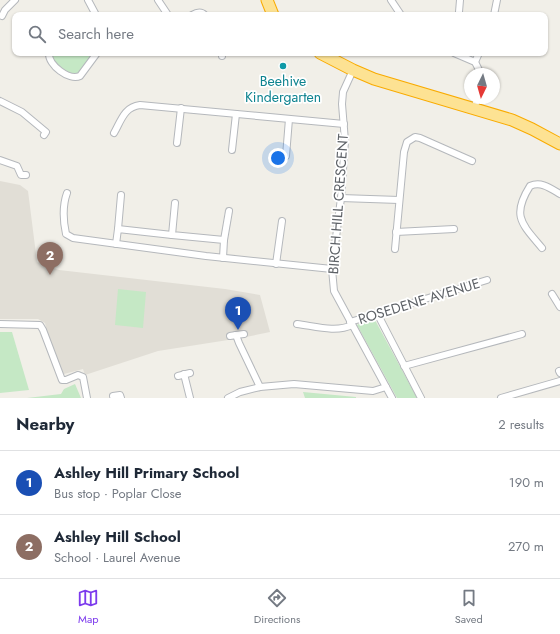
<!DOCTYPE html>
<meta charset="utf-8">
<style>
body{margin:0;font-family:Jost,sans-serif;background:#f6f6f7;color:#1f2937}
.compass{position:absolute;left:464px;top:68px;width:36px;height:36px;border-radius:50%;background:#fff;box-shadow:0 1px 3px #0004;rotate:185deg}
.you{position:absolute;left:278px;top:158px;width:14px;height:14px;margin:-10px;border:3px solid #fff;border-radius:50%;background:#1a73e8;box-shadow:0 0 0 6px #1a73e833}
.badge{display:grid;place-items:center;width:26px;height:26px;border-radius:50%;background:#7c3aed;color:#fff;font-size:13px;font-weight:700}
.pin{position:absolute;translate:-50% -33px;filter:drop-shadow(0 1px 2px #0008)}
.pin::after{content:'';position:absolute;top:21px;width:14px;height:12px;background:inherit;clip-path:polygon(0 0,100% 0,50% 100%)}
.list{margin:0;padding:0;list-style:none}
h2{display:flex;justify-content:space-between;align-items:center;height:52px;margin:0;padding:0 16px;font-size:17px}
h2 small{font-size:13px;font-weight:400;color:#747a83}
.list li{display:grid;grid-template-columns:26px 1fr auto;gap:12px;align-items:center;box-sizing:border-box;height:64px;padding:0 16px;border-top:1px solid #e0e1e3}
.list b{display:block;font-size:15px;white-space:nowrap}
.list p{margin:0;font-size:13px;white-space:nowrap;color:#747a83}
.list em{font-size:13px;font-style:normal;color:#747a83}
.icon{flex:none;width:22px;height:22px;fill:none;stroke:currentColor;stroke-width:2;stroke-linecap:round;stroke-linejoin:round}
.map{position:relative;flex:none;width:560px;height:398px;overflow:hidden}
.search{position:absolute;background:#fff;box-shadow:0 1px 3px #0004;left:12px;right:12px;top:12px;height:44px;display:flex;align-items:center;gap:10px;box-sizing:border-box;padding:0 14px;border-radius:8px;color:#747a83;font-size:15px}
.sheet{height:180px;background:#fff}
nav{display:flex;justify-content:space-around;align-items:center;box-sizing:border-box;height:56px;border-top:1px solid #e0e1e3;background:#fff;font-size:11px;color:#747a83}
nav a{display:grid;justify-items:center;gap:2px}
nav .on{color:#7c3aed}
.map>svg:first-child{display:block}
.education{fill:#e1ded6}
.green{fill:#c5e8c5}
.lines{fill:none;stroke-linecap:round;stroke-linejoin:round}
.street-casing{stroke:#b5b8bc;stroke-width:8}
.highway-casing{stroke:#f9ab00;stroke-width:13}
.street{stroke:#fff;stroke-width:6}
.highway{stroke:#fde293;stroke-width:11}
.culture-dot{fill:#0f9aa8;stroke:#fff;stroke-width:1.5}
.labels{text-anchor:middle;stroke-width:3.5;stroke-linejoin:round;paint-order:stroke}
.culture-label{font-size:14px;fill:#0d838f;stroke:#fff}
.street-label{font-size:14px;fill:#5f6368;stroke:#fff}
</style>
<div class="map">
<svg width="560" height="398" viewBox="0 0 560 398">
<rect width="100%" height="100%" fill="#f1efe8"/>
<polygon class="education" points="0,181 20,185 28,191 37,262 59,270 225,289 260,295 270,332 246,337 245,331 227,333 228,340 158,351 85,375 83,369 64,374 58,364 45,333 46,327 45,323 38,319 0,319"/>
<g class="green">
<polygon points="52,53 93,53 78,74 69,74 54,61 51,55"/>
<polygon points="118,289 146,292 143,328 115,325"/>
<polygon points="365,320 375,320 417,398 397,398 357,325"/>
<polygon points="0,332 12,332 29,390 0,393"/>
<polygon points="75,384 81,398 27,398 61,394 64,389"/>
<polygon points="303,392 356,397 356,398 305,398"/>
</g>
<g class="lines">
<defs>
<g id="street">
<polyline points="88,0 96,15"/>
<polyline points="158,0 168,15"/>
<polyline points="391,0 401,15"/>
<polyline points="459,12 460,0"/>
<path d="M192,15C197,12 201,11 205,15"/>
<polyline points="494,15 497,0"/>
<polyline points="2,16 5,10 15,0"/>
<path d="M49,53C48,65 69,81 80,76L97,53"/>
<polyline points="222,53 222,56"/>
<polyline points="454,53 475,62 481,74"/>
<polyline points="475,62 479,53"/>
<polyline points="353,70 343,92 342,104 345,141 341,198 332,269 334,291 392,398"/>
<polyline points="0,101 22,112 46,132 44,135"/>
<polyline points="474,108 478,98"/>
<path d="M114,133C121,121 124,107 140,105L344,124"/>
<polyline points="177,143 181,108"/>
<polyline points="232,150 236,114"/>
<polyline points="286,156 289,119"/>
<polyline points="0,160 17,166 21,175 26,175"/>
<path d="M67,193C62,207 63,220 66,234L73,238L206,256L332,269"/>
<polyline points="341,198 399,200"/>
<polyline points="175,203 172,235 224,240 223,258"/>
<polyline points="118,229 121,195"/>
<polyline points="396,232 454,229"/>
<polyline points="224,240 229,211"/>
<polyline points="116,244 118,229 172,235"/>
<path d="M542,248C522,224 511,216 530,186C541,181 550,188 560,194"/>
<polyline points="395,249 404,152 407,142 415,137 420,138 472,161"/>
<polyline points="276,264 282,221"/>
<polyline points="552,294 560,307"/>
<polyline points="377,313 421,398"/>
<polyline points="350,322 487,280"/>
<polyline points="0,324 40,325 43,330 62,380 66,380 78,375 83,377 87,398"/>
<path d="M297,324C314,326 336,333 352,325"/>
<polyline points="236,335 244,334"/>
<polyline points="230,336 236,335 239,343 260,387"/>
<polyline points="404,366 522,334"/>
<polyline points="559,371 560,373"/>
<polyline points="184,374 190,398"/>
<polyline points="178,376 190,373"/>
<polyline points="113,396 120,395 121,398"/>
<polyline points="228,398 240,392 260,387 294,384 373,391 386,387"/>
<polyline points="501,398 560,381"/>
</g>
<g id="highway">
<polyline points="267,0 273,15"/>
<polyline points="320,53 353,70 374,79 512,120 532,129 560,144"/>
</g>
</defs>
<use href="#street" class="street-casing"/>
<use href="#highway" class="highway-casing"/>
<use href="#street" class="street"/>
<use href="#highway" class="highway"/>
</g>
<circle class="culture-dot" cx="283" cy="66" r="4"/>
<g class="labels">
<g class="culture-label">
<text x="283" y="86">Beehive<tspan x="283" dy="16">Kindergarten</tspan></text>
</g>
<g class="street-label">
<text transform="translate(338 204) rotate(-86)" y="5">BIRCH HILL CRESCENT</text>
<text transform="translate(419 301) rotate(-17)" y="5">ROSEDENE AVENUE</text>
</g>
</g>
</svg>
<svg class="compass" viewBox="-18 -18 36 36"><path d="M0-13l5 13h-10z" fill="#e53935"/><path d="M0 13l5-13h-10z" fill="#747a83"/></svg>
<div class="you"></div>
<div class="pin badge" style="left:238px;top:330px;background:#1a4fb4">1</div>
<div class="pin badge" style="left:50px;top:275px;background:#8d6e63">2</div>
<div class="search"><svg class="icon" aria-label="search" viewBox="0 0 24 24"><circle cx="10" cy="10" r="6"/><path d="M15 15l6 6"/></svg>Search here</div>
</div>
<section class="sheet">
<h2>Nearby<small>2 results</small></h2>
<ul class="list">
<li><span class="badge" style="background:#1a4fb4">1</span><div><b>Ashley Hill Primary School</b><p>Bus stop · Poplar Close</p></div><em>190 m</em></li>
<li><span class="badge" style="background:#8d6e63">2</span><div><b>Ashley Hill School</b><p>School · Laurel Avenue</p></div><em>270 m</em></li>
</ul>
</section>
<nav>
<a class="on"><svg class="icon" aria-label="map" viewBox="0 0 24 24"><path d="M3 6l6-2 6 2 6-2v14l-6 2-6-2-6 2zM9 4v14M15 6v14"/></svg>Map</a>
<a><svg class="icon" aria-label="directions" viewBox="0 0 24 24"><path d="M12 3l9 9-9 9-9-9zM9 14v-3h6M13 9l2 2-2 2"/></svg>Directions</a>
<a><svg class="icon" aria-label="saved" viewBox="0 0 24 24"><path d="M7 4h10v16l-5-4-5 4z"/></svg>Saved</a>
</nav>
